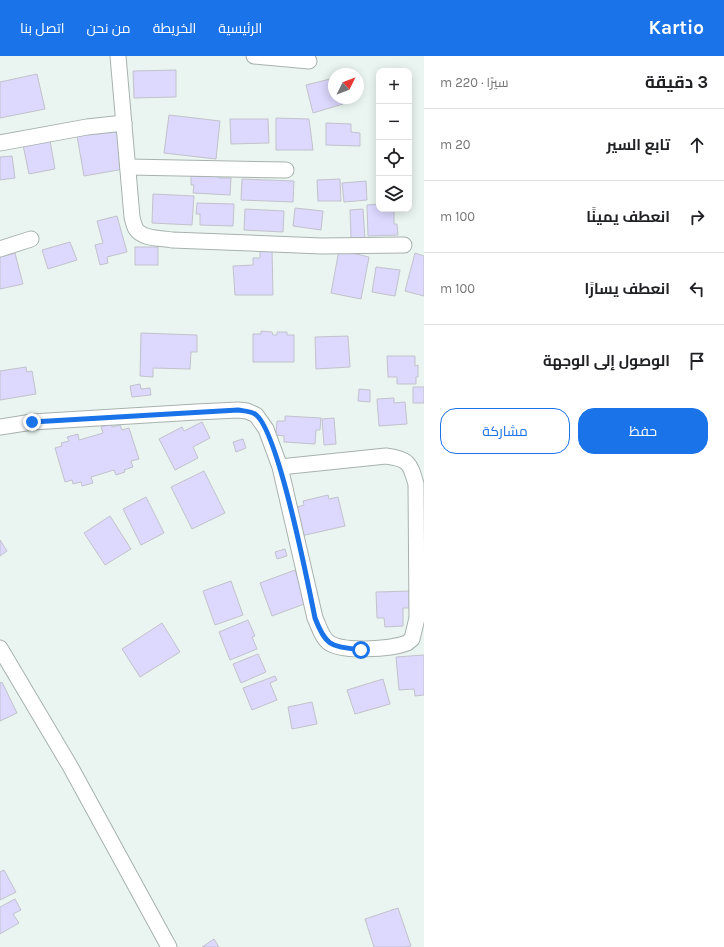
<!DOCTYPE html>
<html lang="ar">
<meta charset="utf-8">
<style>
body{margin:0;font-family:Karla,Cairo,sans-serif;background:#f6f6f6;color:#202124;direction:rtl}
.controls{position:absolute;right:12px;top:12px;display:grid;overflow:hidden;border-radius:8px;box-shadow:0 2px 10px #0003}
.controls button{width:36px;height:36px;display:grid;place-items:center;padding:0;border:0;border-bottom:1px solid #e0e0e0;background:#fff;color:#202124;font:20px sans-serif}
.compass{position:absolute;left:328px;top:12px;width:36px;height:36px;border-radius:50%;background:#fff;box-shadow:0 2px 10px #0003;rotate:48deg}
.stop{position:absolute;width:12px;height:12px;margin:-9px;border:3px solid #1a73e8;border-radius:50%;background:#fff}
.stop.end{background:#1a73e8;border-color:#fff;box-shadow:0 1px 4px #0008}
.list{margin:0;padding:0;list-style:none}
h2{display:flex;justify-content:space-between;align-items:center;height:52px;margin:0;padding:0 16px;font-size:17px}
h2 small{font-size:13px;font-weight:400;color:#757577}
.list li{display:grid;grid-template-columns:26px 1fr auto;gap:12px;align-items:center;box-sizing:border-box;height:72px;padding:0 16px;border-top:1px solid #e0e0e0}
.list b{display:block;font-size:15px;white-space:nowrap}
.list em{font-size:13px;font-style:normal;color:#757577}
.actions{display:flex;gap:8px;padding:12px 16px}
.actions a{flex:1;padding:9px 0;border:1px solid #1a73e8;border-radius:16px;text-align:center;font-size:14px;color:#1a73e8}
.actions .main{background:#1a73e8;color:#fff}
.icon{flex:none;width:22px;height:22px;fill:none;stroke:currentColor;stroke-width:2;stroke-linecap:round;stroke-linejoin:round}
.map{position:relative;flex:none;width:424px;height:891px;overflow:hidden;direction:ltr}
header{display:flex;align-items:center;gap:24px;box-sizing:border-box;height:56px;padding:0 20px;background:#1a73e8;color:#fff}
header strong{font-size:19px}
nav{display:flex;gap:22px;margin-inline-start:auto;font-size:14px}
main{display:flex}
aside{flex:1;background:#fff}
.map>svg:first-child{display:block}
.building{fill:#dcd8fe;stroke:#c2c2cb}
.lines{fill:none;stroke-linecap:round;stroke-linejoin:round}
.street-casing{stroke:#a7b2ad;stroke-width:17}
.street{stroke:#fff;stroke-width:15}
.route{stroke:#1a73e8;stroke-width:5}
</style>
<header>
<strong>Kartio</strong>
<nav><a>الرئيسية</a><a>الخريطة</a><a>من نحن</a><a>اتصل بنا</a></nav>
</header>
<main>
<aside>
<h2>3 دقيقة<small>سيرًا · 220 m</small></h2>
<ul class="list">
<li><svg class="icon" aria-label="ahead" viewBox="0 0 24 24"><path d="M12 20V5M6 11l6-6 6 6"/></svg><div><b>تابع السير</b></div><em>20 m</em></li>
<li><svg class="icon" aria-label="right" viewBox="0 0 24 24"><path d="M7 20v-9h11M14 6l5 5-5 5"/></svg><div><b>انعطف يمينًا</b></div><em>100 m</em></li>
<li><svg class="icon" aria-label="left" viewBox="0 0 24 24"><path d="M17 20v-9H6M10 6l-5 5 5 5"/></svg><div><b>انعطف يسارًا</b></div><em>100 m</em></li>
<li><svg class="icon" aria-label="arrive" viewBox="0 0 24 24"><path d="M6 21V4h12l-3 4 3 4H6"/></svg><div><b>الوصول إلى الوجهة</b></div></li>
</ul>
<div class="actions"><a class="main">حفظ</a><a>مشاركة</a></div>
</aside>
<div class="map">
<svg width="424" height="891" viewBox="0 0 424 891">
<rect width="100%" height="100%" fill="#eaf5f1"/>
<g class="building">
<polygon points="176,14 176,41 134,42 133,15"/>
<polygon points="37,18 45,53 0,62 0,26"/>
<polygon points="334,22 334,42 341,42 343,48 313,57 306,29"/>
<polygon points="169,59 220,65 216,103 164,97"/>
<polygon points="276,62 309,63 313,94 276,94"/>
<polygon points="230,63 268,63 269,87 231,88"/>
<polygon points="326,67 351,68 351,76 360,77 360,90 326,89"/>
<polygon points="117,73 124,113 84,120 77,80"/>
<polygon points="49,79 55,113 29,118 22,84"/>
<polygon points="12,100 15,122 0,124 0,101"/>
<polygon points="204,117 219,118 219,122 231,122 230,139 193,137 194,129 191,129 191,120 203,120"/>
<polygon points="242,123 294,125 293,146 241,144"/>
<polygon points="340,123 341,145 318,145 317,124"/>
<polygon points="366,125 367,144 344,146 342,127"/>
<polygon points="153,138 194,140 192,169 152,167"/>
<polygon points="197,147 234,148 233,170 200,169 200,158 196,158"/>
<polygon points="379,148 379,153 394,153 394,168 397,168 398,179 368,180 367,149"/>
<polygon points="295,152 323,155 321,174 293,170"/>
<polygon points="245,153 284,155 283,176 244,174"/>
<polygon points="363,153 365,183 351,183 350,154"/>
<polygon points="117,160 127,196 107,201 108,207 100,209 95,189 103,187 97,165"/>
<polygon points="70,186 77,204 48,213 42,194"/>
<rect x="135" y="191" width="23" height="18"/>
<polygon points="260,193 272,193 273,239 235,239 233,210 253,209 253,202 260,202"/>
<polygon points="339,194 369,201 361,243 331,237"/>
<polygon points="15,197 23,228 0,233 0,201"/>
<polygon points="415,197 424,200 424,240 405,235"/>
<polygon points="376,211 400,214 395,240 372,236"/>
<polygon points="261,275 272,276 273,279 277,279 277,276 287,276 287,279 294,279 294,306 253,306 253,278 261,278"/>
<polygon points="141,277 197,279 197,296 191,296 190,313 153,312 153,321 140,320"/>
<polygon points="348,280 350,311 316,313 315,281"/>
<polygon points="387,300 415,300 415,310 418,309 418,321 416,321 416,328 397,328 397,321 388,321"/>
<polygon points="26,311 27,316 32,315 36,338 0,344 0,315"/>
<polygon points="140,328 141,333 150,332 151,339 132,341 130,330"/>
<rect x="413" y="331" width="11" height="16"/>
<polygon points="359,333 370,334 370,346 358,345"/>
<polygon points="394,342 394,347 405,346 407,368 379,370 377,343"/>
<polygon points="285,360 321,362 320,374 316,374 315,388 284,386 284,380 276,379 277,365 285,365"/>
<polygon points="334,362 336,388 324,389 322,363"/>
<polygon points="202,366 210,382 193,391 198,402 175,414 159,383 182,371 184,375"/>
<polygon points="111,368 112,371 120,369 122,374 129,372 139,403 131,405 133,411 124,414 125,416 116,419 114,414 91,421 93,427 82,430 81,426 73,428 72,424 65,426 55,392 62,390 61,387 69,385 67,381 78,378 79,384 103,377 101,371"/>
<polygon points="243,383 246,392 236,396 233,386"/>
<polygon points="204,415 225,457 192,473 171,431"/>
<polygon points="328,439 329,443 338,441 345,470 301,480 294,452 304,449 303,445"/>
<polygon points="146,441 164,477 141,489 123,453"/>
<polygon points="110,460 131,493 105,509 84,477"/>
<polygon points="0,484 7,495 0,500"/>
<polygon points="285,493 287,500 277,503 275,496"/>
<polygon points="295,514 307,547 272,560 260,527"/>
<polygon points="231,525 243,559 215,569 203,535"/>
<polygon points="411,535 412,552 403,552 403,570 385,571 384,562 377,562 376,536"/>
<polygon points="248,564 255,580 252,581 257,593 230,604 219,576"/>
<polygon points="162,567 180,596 140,621 122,593"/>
<polygon points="258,598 266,616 241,627 233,608"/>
<polygon points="424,599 424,639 415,640 414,633 399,634 396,601"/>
<polygon points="275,620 277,624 270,627 277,644 252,654 243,632"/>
<polygon points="383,623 390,648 355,658 347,634"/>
<polygon points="2,626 17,657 0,665 0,627"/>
<polygon points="312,646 317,668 292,673 288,651"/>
<polygon points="4,814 16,836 0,844 0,816"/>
<polygon points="15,843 21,854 13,858 19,867 0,878 0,851"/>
<polygon points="398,852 411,890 407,891 374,891 365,863"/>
<polygon points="214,883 219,891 202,891"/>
</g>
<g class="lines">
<defs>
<g id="street">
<path d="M118,0L132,161C133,165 134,170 136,173C142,183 161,182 172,184L322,190L404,189"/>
<polyline points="254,0 309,5"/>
<polyline points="0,87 87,71 124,67"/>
<polyline points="128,111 286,114"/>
<polyline points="0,193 31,183"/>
<path d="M0,371L32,366L196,356L238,354L247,355L256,359L266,373L280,411L315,562C319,570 321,580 328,586C342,597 391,593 407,587L412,583L417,562L416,428C410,407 409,403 386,400L280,411"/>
<polyline points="0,592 70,710 169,891"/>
</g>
</defs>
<use href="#street" class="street-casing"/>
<use href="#street" class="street"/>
</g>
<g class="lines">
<path class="route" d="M32,366L238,354C244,355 250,355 255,358C278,373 308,528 315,562C326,591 331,590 361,594"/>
</g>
</svg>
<div class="controls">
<button>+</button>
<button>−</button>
<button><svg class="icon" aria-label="locate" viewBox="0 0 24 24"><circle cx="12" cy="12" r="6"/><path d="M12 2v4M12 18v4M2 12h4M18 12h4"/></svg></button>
<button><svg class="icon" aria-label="layers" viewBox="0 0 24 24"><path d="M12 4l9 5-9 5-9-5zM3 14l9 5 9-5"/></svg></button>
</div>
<svg class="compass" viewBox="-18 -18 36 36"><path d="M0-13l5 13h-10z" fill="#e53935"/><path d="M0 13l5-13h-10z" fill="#757577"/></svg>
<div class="stop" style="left:361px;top:594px"></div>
<div class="stop end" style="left:32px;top:366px"></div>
</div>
</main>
